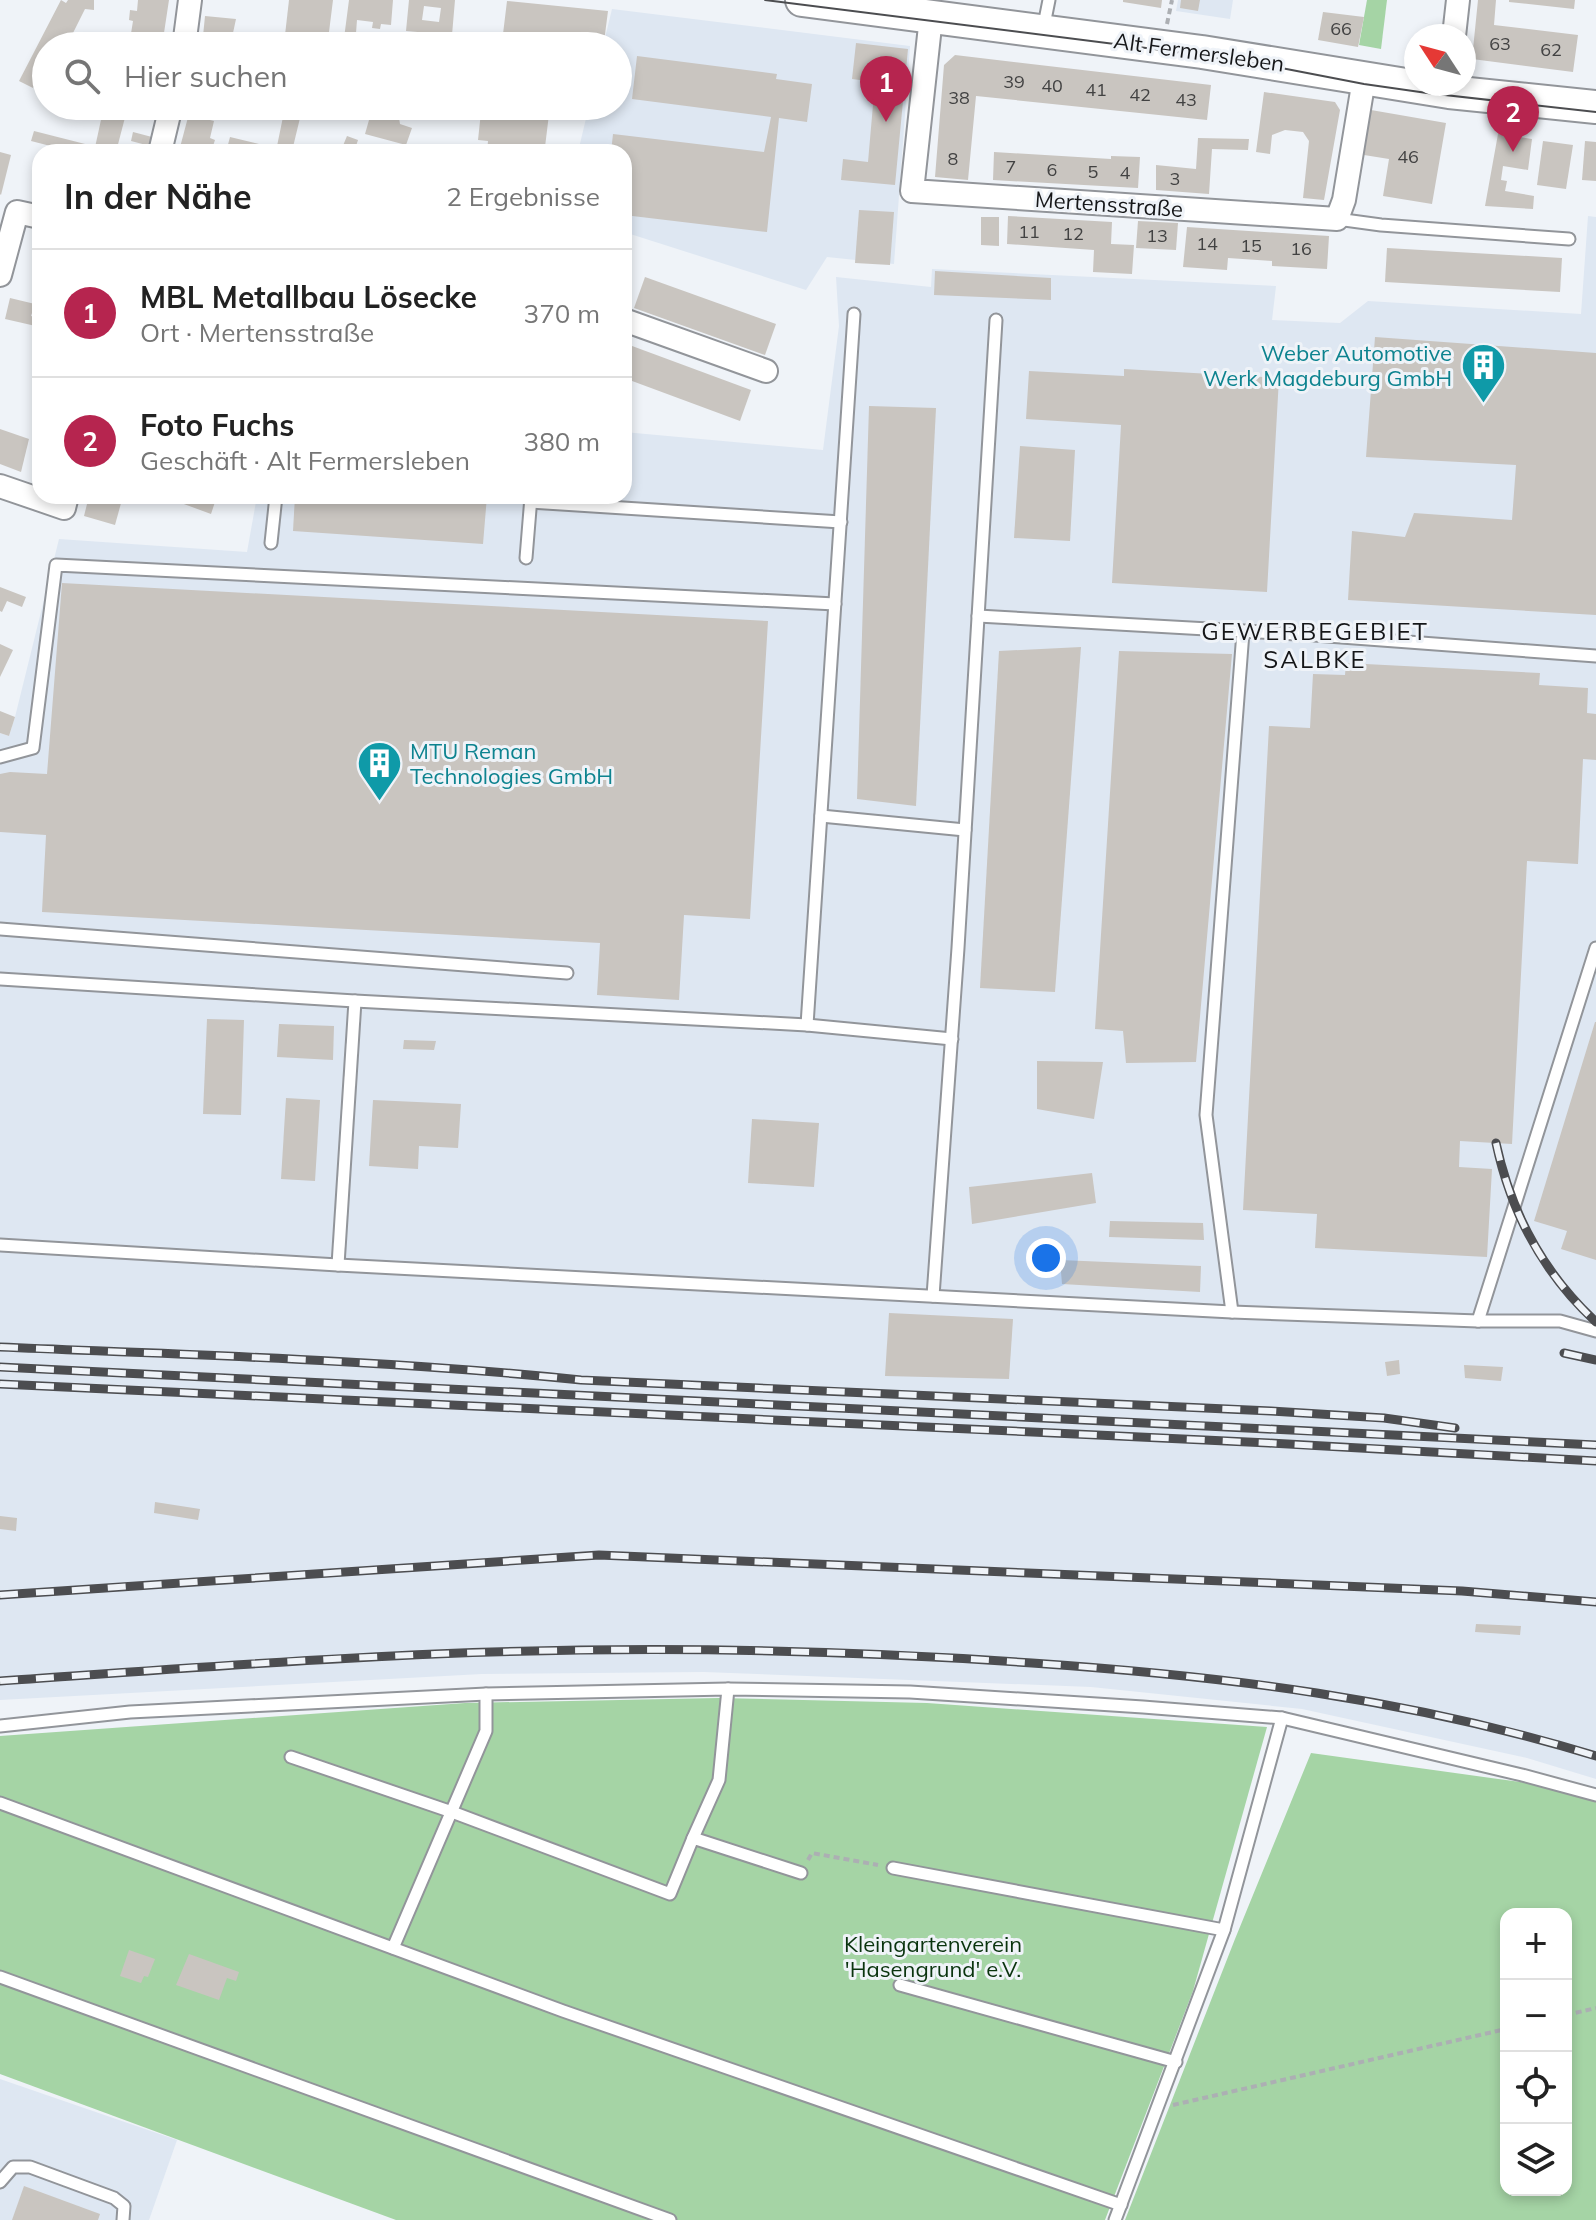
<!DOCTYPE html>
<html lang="de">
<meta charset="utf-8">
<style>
body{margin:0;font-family:Mulish,sans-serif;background:#f2f2f2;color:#222}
.controls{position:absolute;right:24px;bottom:24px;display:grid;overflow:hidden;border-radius:16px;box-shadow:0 4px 12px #0003}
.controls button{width:72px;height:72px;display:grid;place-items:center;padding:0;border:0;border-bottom:2px solid #e0e0e0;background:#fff;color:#222;font:40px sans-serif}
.compass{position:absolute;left:1404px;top:24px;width:72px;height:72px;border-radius:50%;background:#fff;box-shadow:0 4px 12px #0003;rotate:306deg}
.you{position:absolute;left:1046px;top:1258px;width:28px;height:28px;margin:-20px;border:6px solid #fff;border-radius:50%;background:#1a73e8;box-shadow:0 0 0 12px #1a73e833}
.badge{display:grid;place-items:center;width:52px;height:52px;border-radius:50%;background:#b6254f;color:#fff;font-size:26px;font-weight:700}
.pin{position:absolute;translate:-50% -66px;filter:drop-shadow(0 2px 4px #0008)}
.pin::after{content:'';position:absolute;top:42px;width:28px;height:24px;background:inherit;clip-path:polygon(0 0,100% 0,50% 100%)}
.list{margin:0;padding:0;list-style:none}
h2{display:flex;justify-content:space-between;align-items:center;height:104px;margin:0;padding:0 32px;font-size:34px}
h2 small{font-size:26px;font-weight:400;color:#767676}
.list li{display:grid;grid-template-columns:52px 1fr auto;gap:24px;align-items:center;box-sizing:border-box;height:128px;padding:0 32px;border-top:2px solid #e0e0e0}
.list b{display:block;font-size:30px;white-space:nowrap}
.list p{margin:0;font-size:26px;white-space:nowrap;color:#767676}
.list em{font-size:26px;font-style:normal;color:#767676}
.icon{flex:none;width:44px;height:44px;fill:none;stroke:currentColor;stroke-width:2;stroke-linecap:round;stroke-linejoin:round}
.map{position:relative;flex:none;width:1596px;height:2220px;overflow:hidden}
.search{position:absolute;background:#fff;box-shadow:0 4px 12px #0003;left:32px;top:32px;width:600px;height:88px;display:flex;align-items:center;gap:20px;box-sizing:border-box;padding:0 28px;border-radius:44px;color:#767676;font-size:30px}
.panel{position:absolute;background:#fff;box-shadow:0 4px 12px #0003;left:32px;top:144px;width:600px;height:360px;border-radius:24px}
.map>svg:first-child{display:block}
.built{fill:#dee7f2}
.green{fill:#a5d4a5;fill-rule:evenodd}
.building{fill:#c9c5c0;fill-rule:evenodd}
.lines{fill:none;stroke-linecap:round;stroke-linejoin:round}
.lane-casing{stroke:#92959a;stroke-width:15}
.street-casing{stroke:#92959a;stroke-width:26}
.secondary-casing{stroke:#92959a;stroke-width:36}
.path{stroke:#acafb3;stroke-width:4;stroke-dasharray:6 4;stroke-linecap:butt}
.lane{stroke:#fff;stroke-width:11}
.street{stroke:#fff;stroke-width:22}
.secondary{stroke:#fff;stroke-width:32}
.tram{stroke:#4c4d50;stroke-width:2}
.rail-casing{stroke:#4c4d50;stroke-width:9}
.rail{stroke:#eff3f8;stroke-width:6;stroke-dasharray:18;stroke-linecap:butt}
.labels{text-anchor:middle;stroke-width:6;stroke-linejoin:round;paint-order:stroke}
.number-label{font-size:18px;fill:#424242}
.street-label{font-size:22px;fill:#151618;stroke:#eff3f8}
.culture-label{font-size:22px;fill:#0d838f;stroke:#eff3f8;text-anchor:end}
.park-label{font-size:22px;fill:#0a340e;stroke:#eff3f8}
.neighbourhood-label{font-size:24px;letter-spacing:2px;fill:#151618;stroke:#eff3f8}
</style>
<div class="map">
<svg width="1596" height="2220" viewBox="0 0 1596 2220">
<rect width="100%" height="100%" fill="#eff3f8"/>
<g class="built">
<polygon points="1178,0 1233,0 1230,19 1176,11"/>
<polygon points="612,9 910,46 894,264 827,257 806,290 624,232 624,152 578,152 589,106 618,106 618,46 603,46"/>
<polygon points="1588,216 1596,217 1596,1779 1527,1758 1302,1709 1091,1687 704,1672 482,1674 0,1700 0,733 9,736 15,717 59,539 247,552 257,496 624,496 624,432 823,450 839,326 836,277 931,287 932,269 1276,286 1272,320 1340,323 1368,301 1581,314"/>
<polygon points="0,2079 177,2140 149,2220 0,2220"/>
</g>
<g class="green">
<polygon points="1367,0 1387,0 1381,49 1359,45"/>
<polygon points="719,1698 927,1703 1267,1727 1193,1991 1105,2220 396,2220 0,2074 0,1736 465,1703"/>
<path d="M1311,1753L1527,1783L1596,1802V2220H1125L1235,1939ZM1506,1914H1566V2190H1506Z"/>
</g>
<g class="building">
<polygon points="61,0 66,3 68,0 94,0 94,10 85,9 67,45 57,40 54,46 46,46 46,63 33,88 19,81"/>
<polygon points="138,0 169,0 162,46 129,46 133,21 129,20 130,10 137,11"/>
<polygon points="289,0 333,0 328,40 285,35"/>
<polygon points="349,0 393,0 391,25 381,24 380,29 372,28 373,22 357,20 355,46 343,46"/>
<path d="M409,0H455L452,35L406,31ZM424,6L441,8L439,22L422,20Z"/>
<polygon points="1123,0 1162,0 1161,8 1123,2"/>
<polygon points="1181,0 1200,0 1198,11 1180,8"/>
<polygon points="1478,0 1496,0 1494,25 1578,35 1573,72 1472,59"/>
<polygon points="1509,0 1575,0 1574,9 1509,2"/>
<polygon points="507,1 608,11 604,42 608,43 608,46 591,46 591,43 503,34"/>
<polygon points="1323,12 1364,17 1358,47 1318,40"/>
<polygon points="205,16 236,19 233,33 240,34 239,41 233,41 232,46 202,46"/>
<polygon points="856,43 908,49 895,185 841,180 843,159 868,162 875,82 852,79"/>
<polygon points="955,55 1211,85 1207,120 976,96 968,180 935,177 944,65"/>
<polygon points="637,56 777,74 776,79 812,84 807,122 779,118 767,232 624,215 624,152 611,152 613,134 764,152 771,117 632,99"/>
<polygon points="1264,92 1335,102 1340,110 1324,200 1303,198 1309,141 1303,132 1285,130 1272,135 1270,154 1256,152"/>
<polygon points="104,106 128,106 116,152 94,152"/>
<polygon points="191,106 214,108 210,120 214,121 210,138 215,140 213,146 208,145 207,152 179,151"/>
<polygon points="373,106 393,106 391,115 399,118 400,124 412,128 406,145 365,134"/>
<polygon points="474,106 550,106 545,147 529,145 528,152 487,152 488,141 478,140 481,112 474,111"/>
<polygon points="1371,110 1446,123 1432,204 1383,196 1389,159 1364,155"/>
<polygon points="284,112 300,118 293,147 288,150 290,152 226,152 230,137 263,145 262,147 276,151"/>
<polygon points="34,131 89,145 88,152 74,152 31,141"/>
<polygon points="133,132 152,137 150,146 131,141"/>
<polygon points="1498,134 1532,139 1528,170 1503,166 1501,180 1507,181 1505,191 1534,196 1533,209 1485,206"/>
<polygon points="347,136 358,140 354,152 342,148"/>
<polygon points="1198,138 1249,139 1248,150 1212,149 1209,194 1156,190 1156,165 1196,169"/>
<polygon points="1543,141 1573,145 1566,189 1537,185"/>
<polygon points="1585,141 1596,142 1596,181 1582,180"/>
<polygon points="0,152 11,155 1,195 0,194"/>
<polygon points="994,152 1111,159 1111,156 1140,157 1138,188 993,180"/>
<polygon points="39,167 40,167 40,200 32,198"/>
<polygon points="859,210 894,212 890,265 855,263"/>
<polygon points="1008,216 1112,222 1111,244 1134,245 1132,274 1093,272 1094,250 1007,244"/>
<polygon points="981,217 999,217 999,246 981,245"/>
<polygon points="1138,221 1178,223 1176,250 1136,248"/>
<polygon points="1187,227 1329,236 1327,269 1272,266 1272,261 1228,258 1227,270 1183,267"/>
<polygon points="1387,248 1562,258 1560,292 1385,282"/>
<polygon points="935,271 1051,278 1051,300 934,295"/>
<polygon points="645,277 776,324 765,355 634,308"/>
<polygon points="10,298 35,304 31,316 40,318 40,327 5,319"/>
<polygon points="1375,337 1596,353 1596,615 1348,600 1352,531 1405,537 1414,513 1512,520 1516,465 1366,457"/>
<polygon points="624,343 751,390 740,421 624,378"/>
<polygon points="1124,369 1279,378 1267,592 1112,583 1121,425 1026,419 1029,371 1124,376"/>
<polygon points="869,406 936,408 916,806 857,799"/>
<polygon points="0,429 29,439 21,472 0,464"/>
<polygon points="1020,446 1075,450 1070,541 1014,538"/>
<polygon points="89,496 123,496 115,525 84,516"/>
<polygon points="162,496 217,496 211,514"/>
<polygon points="295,496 487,496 483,544 293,531"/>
<polygon points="62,583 768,621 750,919 684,915 679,1000 597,995 600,943 42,912 46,835 0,832 0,774 10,772 47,774"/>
<polygon points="0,587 26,597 22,607 7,601 2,612 0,611"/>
<polygon points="0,644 13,650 0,677"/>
<polygon points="1081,647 1055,992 980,988 999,651"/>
<polygon points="1119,651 1232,654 1196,1062 1126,1063 1123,1031 1095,1029"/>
<polygon points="1346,663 1540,673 1539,685 1588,688 1587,713 1596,714 1596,760 1583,759 1578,864 1527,861 1512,1144 1460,1141 1459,1167 1492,1169 1487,1257 1315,1248 1317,1214 1243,1210 1269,726 1310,728 1313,674 1345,675"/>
<polygon points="0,711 15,717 9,736 0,733"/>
<polygon points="207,1019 244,1020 241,1115 203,1114"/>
<polygon points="1595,1022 1596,1022 1596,1260 1561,1249 1567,1231 1534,1221"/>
<polygon points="279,1024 334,1026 333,1060 277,1057"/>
<polygon points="404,1040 436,1041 434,1050 403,1049"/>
<polygon points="1037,1061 1103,1062 1094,1119 1037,1109"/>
<polygon points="286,1098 320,1100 315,1181 281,1179"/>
<polygon points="373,1100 461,1104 458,1148 419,1146 418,1169 369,1166"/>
<polygon points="752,1119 819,1123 814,1187 748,1183"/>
<polygon points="1092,1173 1096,1203 972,1224 969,1187"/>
<polygon points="1110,1221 1203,1223 1204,1240 1109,1237"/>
<polygon points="1060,1260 1201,1266 1200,1292 1062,1284"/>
<polygon points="889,1313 1013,1319 1009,1379 885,1376"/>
<polygon points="1399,1360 1400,1374 1387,1376 1385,1362"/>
<polygon points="1464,1365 1503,1367 1501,1381 1465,1378"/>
<polygon points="155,1502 200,1509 198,1520 154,1513"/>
<polygon points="0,1516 17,1518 16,1531 0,1529"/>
<polygon points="1476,1624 1521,1626 1520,1635 1475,1632"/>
<polygon points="129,1950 155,1959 148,1977 144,1976 141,1983 120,1976"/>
<polygon points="189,1954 239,1972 236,1981 227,1978 219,2000 176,1985"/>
<polygon points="24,2186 100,2214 98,2220 12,2220"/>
</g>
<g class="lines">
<defs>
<g id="lane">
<polyline points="1043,30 1049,0"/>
<polyline points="1337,219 1381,225 1569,239"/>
<polyline points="530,502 841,522"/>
<polyline points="271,543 276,496"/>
<polyline points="526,558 531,497"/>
<polyline points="978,616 1314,635 1596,656"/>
<polyline points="0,757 33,748 56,565 835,604"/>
<polyline points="821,816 965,830"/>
<polyline points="0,929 567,973"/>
<polyline points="0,979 355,1001 807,1025 952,1039"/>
<polyline points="807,1025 854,314"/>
<polyline points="0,1245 338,1265 1232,1312 1478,1321 1560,1321 1596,1331"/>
<polyline points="338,1265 355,1001"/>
<polyline points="933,1296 958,948 996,320"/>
<polyline points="1232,1312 1206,1115 1243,632"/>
<polyline points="1478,1321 1596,948"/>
<polyline points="0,1726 130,1712 486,1694 728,1689 910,1692 1143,1707 1282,1718 1522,1775 1596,1795"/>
<polyline points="291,1757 452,1812 670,1894 693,1838 801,1873"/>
<polyline points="0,1803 563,2011 1121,2205"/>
<polyline points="693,1838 719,1780 728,1689"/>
<polyline points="893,1868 1224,1930"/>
<polyline points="393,1948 486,1731 486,1694"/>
<polyline points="0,1977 670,2220"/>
<polyline points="900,1985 1176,2062"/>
<polyline points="0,2182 13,2167 30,2167 114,2198 124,2206 123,2220"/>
<polyline points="1115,2220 1224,1930 1282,1718"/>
</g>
<g id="street">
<polyline points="931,17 912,191 1337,219 1344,200 1364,79"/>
<polyline points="1454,36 1458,0"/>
<polyline points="184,46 190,0"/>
<polyline points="160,152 171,106"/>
<polyline points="0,275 17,212 40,217"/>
<polyline points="624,320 766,371"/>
<polyline points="0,486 64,508 67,496"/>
</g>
<polyline id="secondary" points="802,0 1202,52 1449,92 1596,107"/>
</defs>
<use href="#lane" class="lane-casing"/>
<use href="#street" class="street-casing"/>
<use href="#secondary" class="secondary-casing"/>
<g class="path">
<polyline points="1167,24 1172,0"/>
<polyline points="808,1860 812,1853 878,1865"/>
<polyline points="1566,2015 1596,2008"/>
<polyline points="1173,2105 1506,2029"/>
</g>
<use href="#lane" class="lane"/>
<use href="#street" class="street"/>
<use href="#secondary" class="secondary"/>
<polyline class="tram" points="765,0 1162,50 1271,66 1364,84 1427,93 1596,112"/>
<defs>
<g id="rail">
<path d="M1496,1143C1511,1213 1543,1273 1596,1322"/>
<path d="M0,1347C194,1355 388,1360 581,1380L1271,1411L1384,1418L1455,1428"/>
<polyline points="1564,1353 1596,1360"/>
<polyline points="0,1367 1596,1445"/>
<polyline points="0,1384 1269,1443 1596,1461"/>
<polyline points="0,1595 599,1555 1462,1591 1596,1602"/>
<path d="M0,1681C145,1671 290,1660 435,1654C634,1646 834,1649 1032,1663C1225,1676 1410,1699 1596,1756"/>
</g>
</defs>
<use href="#rail" class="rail-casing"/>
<use href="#rail" class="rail"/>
</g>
<defs>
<symbol id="building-pin" viewBox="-11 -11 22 30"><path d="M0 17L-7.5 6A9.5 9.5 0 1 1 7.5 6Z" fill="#0f9aa8" stroke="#eff3f8"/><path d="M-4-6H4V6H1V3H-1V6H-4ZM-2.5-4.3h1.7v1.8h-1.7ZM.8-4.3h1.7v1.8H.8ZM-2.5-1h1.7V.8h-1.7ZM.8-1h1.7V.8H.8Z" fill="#fff"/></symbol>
</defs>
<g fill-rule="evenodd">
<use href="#building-pin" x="1458" y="340" width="51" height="69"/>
<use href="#building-pin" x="354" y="738" width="51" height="69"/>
</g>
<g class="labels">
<g class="number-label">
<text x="1341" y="35">66</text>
<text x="1500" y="50">63</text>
<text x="1551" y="56">62</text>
<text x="1014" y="88">39</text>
<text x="1052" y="92">40</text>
<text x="1096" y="96">41</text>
<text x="1140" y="101">42</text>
<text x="959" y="104">38</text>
<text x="1186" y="106">43</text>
<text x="1408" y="163">46</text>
<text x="953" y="165">8</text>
<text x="1011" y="173">7</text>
<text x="1052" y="176">6</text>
<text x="1093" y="178">5</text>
<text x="1125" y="179">4</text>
<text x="1175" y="185">3</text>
<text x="1029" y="238">11</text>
<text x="1073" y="240">12</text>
<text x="1157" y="242">13</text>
<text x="1207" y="250">14</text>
<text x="1251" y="252">15</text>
<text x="1301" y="255">16</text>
</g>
<g class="street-label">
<text transform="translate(1199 52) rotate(8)" y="8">Alt Fermersleben</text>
<text transform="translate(1109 204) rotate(4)" y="8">Mertensstraße</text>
</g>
<g class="culture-label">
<text x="1452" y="361">Weber Automotive<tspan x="1452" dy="25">Werk Magdeburg GmbH</tspan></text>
<text x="410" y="759" text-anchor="start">MTU Reman<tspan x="410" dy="25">Technologies GmbH</tspan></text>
</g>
<g class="park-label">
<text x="933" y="1952">Kleingartenverein<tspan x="933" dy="25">'Hasengrund' e.V.</tspan></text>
</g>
<g class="neighbourhood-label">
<text x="1315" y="640">GEWERBEGEBIET<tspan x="1315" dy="28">SALBKE</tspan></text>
</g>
</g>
</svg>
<div class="controls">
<button>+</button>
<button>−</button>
<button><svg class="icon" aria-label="locate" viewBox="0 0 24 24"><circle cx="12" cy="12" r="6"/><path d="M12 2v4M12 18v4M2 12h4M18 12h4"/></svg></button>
<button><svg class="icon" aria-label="layers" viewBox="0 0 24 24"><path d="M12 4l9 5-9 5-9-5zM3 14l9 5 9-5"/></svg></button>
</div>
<svg class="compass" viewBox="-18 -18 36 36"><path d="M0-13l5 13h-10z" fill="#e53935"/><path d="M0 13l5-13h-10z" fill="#767676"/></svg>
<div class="you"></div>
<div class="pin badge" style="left:886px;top:122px">1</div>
<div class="pin badge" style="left:1513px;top:152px">2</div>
<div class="search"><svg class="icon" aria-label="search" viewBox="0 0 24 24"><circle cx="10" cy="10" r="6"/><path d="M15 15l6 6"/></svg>Hier suchen</div>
<section class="panel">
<h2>In der Nähe<small>2 Ergebnisse</small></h2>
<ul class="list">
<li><span class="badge">1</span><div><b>MBL Metallbau Lösecke</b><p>Ort · Mertensstraße</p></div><em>370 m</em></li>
<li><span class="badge">2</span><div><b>Foto Fuchs</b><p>Geschäft · Alt Fermersleben</p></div><em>380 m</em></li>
</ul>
</section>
</div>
